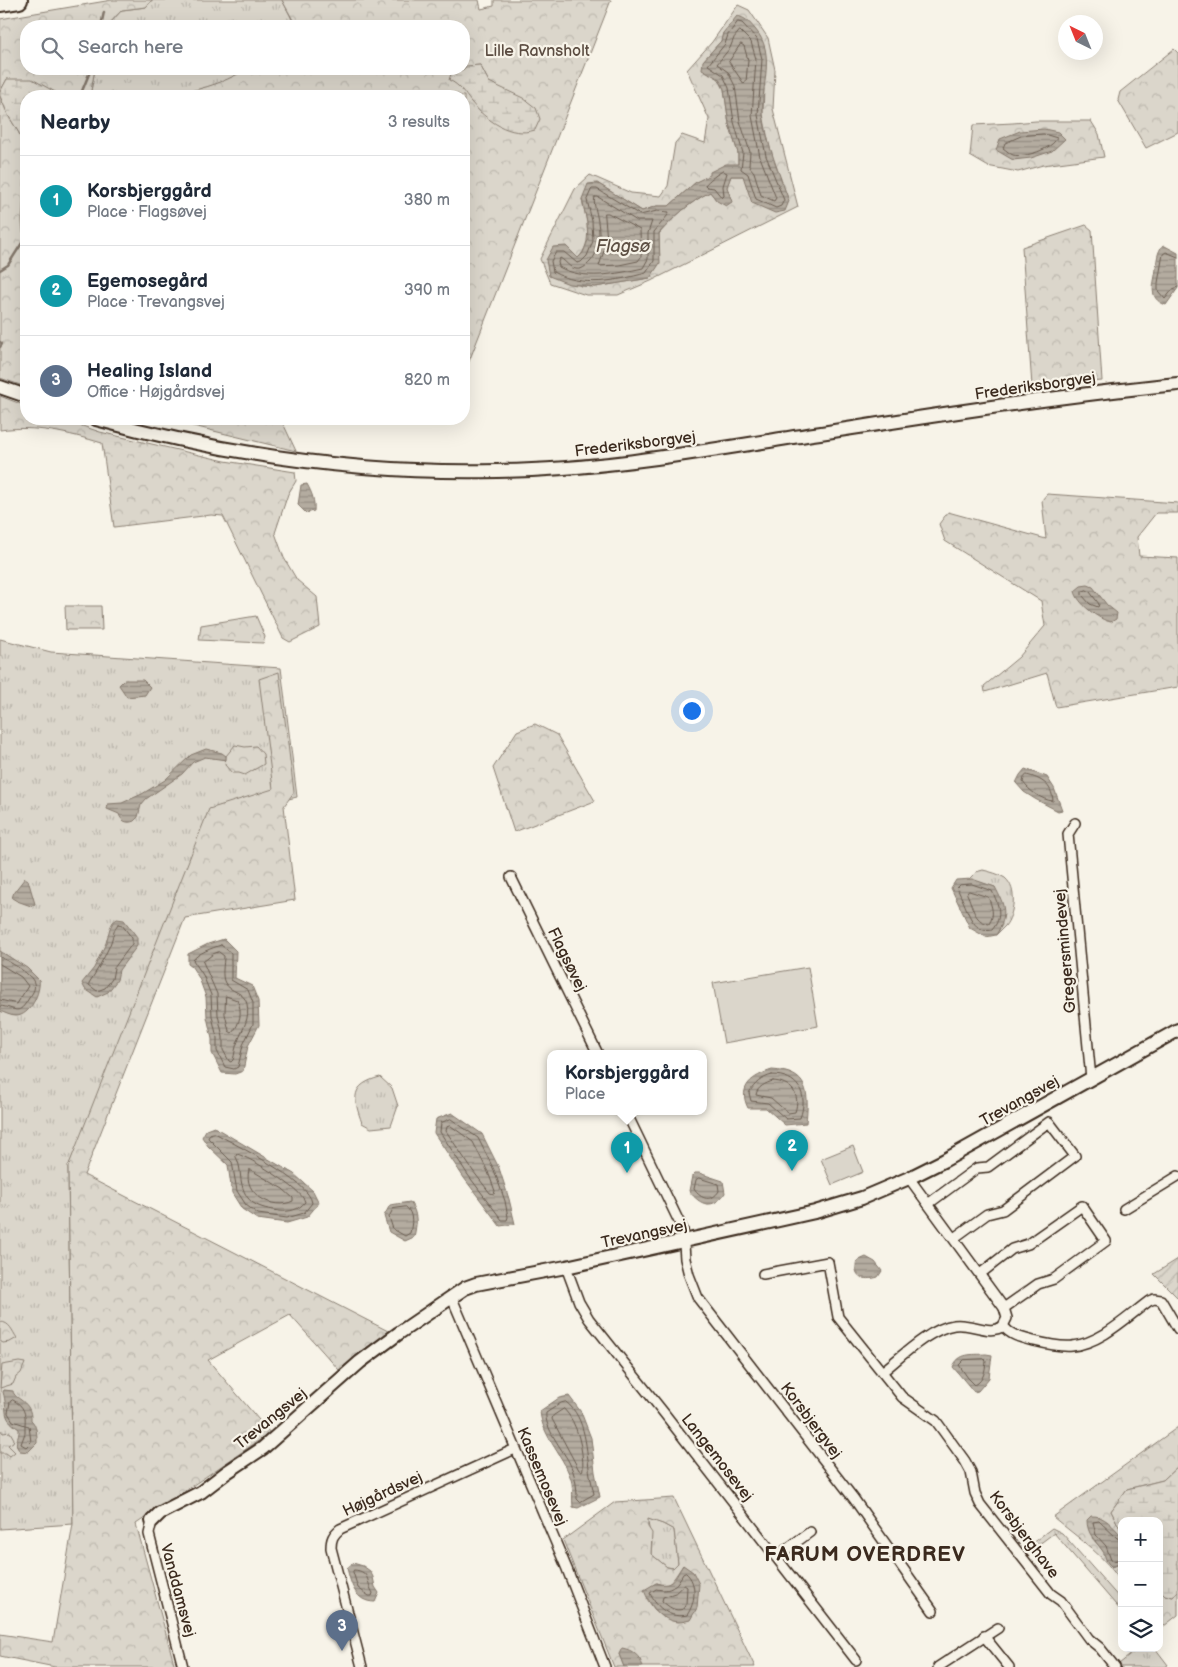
<!DOCTYPE html>
<meta charset="utf-8">
<style>
body{margin:0;font-family:"Balsamiq Sans",sans-serif;background:#f6f6f7;color:#1f2937}
.controls{position:absolute;right:15px;bottom:15px;display:grid;overflow:hidden;border-radius:10px;box-shadow:0 5px 20px #0002}
.controls button{width:45px;height:45px;display:grid;place-items:center;padding:0;border:0;border-bottom:1px solid #e0e1e3;background:#fff;color:#1f2937;font:25px sans-serif}
.compass{position:absolute;left:1058px;top:15px;width:45px;height:45px;border-radius:50%;background:#fff;box-shadow:0 5px 20px #0002;rotate:317deg}
.you{position:absolute;left:691px;top:710px;width:18px;height:18px;margin:-12px;border:4px solid #fff;border-radius:50%;background:#1a73e8;box-shadow:0 0 0 8px #1a73e833}
.badge{display:grid;place-items:center;width:32px;height:32px;border-radius:50%;background:#c8321e;color:#fff;font-size:16px;font-weight:700}
.pin{position:absolute;translate:-50% -41px;filter:drop-shadow(0 1px 2px #0008)}
.pin::after{content:'';position:absolute;top:26px;width:18px;height:15px;background:inherit;clip-path:polygon(0 0,100% 0,50% 100%)}
.popup{position:absolute;left:547px;top:1050px;width:160px;height:65px;box-sizing:border-box;display:grid;place-content:center;border-radius:10px;background:#fff;filter:drop-shadow(0 1px 4px #0005);font-size:16px;white-space:nowrap;color:#747a83}
.popup b{font-size:19px;color:#1f2937}
.popup::after{content:'';position:absolute;left:50%;top:100%;margin-left:-10px;border:10px solid transparent;border-top-color:#fff}
.list{margin:0;padding:0;list-style:none}
h2{display:flex;justify-content:space-between;align-items:center;height:65px;margin:0;padding:0 20px;font-size:21px}
h2 small{font-size:16px;font-weight:400;color:#747a83}
.list li{display:grid;grid-template-columns:32px 1fr auto;gap:15px;align-items:center;box-sizing:border-box;height:90px;padding:0 20px;border-top:1px solid #e0e1e3}
.list b{display:block;font-size:19px;white-space:nowrap}
.list p{margin:0;font-size:16px;white-space:nowrap;color:#747a83}
.list em{font-size:16px;font-style:normal;color:#747a83}
.icon{flex:none;width:28px;height:28px;fill:none;stroke:currentColor;stroke-width:2;stroke-linecap:round;stroke-linejoin:round}
.map{position:relative;flex:none;width:1178px;height:1667px;overflow:hidden}
.search{position:absolute;background:#fff;box-shadow:0 5px 20px #0002;left:20px;top:20px;width:450px;height:55px;display:flex;align-items:center;gap:12px;box-sizing:border-box;padding:0 18px;border-radius:20px;color:#747a83;font-size:19px}
.panel{position:absolute;background:#fff;box-shadow:0 5px 20px #0002;left:20px;top:90px;width:450px;height:335px;border-radius:20px}
.map>svg:first-child{display:block}
.grass{fill:url(#grass-tufts);stroke:#8b8074}
.forest{fill:url(#forest-crowns);stroke:#8b8074;fill-rule:evenodd}
.wetland{fill:url(#wetland-marsh);stroke:#8b8074}
.garden{fill:url(#garden-furrows);stroke:#8b8074}
.pitch{fill:#dbd6cb;stroke:#8b8074}
.water{fill:url(#water-rules);stroke:#84786c}
.lines{fill:none;stroke-linecap:round;stroke-linejoin:round}
.shore{stroke:#6b5e52;stroke-width:1}
.stream{stroke:#84786c;stroke-width:2.5}
.street-casing{stroke:#3b2a1e;stroke-width:12}
.secondary-casing{stroke:#3b2a1e;stroke-width:16}
.highway-casing{stroke:#3b2a1e;stroke-width:20}
.street{stroke:#f7f3e8;stroke-width:9}
.secondary{stroke:#f7f3e8;stroke-width:12}
.highway{stroke:#f7f3e8;stroke-width:16}
.labels{text-anchor:middle;stroke-width:4.5;stroke-linejoin:round;paint-order:stroke}
.park-label{font-size:16px;fill:#5b4c41;stroke:#f7f3e8}
.street-label{font-size:16px;fill:#3b2a1e;stroke:#f7f3e8}
.water-label{font-size:18px;font-style:italic;fill:#5f5145;stroke:#f7f3e8}
.district-label{font-size:21px;font-weight:bold;letter-spacing:1px;fill:#3b2a1e;stroke:#f7f3e8}
</style>
<div class="map">
<svg width="1178" height="1667" viewBox="0 0 1178 1667">
<defs>
<pattern id="grass-tufts" width="24" height="20" patternUnits="userSpaceOnUse" patternTransform="scale(1.25)"><rect width="24" height="20" fill="#dbd6cb"/><path d="M3 7l-1-3M5 7V3M7 7l1-3M15 17l-1-3M17 17v-4M19 17l1-3" fill="none" stroke="#bdb8ae"/></pattern>
<pattern id="forest-crowns" width="20" height="18" patternUnits="userSpaceOnUse" patternTransform="scale(1.25)"><rect width="20" height="18" fill="#dbd6cb"/><path d="M2 6a3 3 0 1 1 6 0M12 15a3 3 0 1 1 6 0" fill="none" stroke="#bdb8ae"/></pattern>
<pattern id="wetland-marsh" width="20" height="14" patternUnits="userSpaceOnUse" patternTransform="scale(1.25)"><rect width="20" height="14" fill="#dbd6cb"/><path d="M1 5h8M5 5V1M11 12h8M15 12V8" fill="none" stroke="#bdb8ae"/></pattern>
<pattern id="garden-furrows" width="10" height="10" patternUnits="userSpaceOnUse" patternTransform="scale(1.25)"><rect width="10" height="10" fill="#dbd6cb"/><path d="M-1 1l2-2M0 10L10 0M9 11l2-2" fill="none" stroke="#bdb8ae"/></pattern>
<pattern id="water-rules" width="6" height="5" patternUnits="userSpaceOnUse" patternTransform="scale(1.25)"><rect width="6" height="5" fill="#b4aca0"/><path d="M0 2.5h6" fill="none" stroke="#948c82"/></pattern>
</defs>
<rect width="100%" height="100%" fill="#f7f3e8"/>
<filter id="ink" filterUnits="userSpaceOnUse"><feTurbulence type="fractalNoise" baseFrequency=".02" numOctaves="2"/><feDisplacementMap in="SourceGraphic" scale="10" xChannelSelector="R" yChannelSelector="G"/><feConvolveMatrix kernelMatrix="1 2 1 2 8 2 1 2 1" color-interpolation-filters="sRGB"/></filter>
<g filter="url(#ink)">
<g class="grass">
<polygon points="152,0 282,0 294,23 291,26 107,26 122,10 146,7"/>
<path d="M95,69H246C199,101 144,96 90,96Z"/>
<polygon points="0,639 51,652 281,668 297,797 214,816 178,917 68,1167 73,1524 0,1529"/>
<path d="M983,870C991,872 999,874 1005,878C1018,889 1014,915 1005,926C1002,929 999,932 996,935L1002,925L995,887L969,879L976,872Z"/>
<path d="M380,1077L392,1088L398,1106L391,1126L371,1128L362,1123C353,1098 350,1085 380,1077Z"/>
<polygon points="647,1518 663,1524 674,1530 678,1563 673,1568 667,1567 651,1554 652,1543"/>
<polygon points="1052,1528 1062,1533 1121,1600 1122,1612 1054,1533 1026,1554 1023,1550"/>
<polygon points="1139,1648 1155,1648 1168,1665 1165,1667 1121,1667 1119,1664"/>
</g>
<g class="forest">
<polygon points="112,0 152,0 146,7 122,10 107,26 26,26 26,69 95,69 90,96 58,96 57,93 7,79 0,92 0,19"/>
<path d="M282,0H479L481,9L494,6V0H611L466,369H464V96H166C193,91 222,85 246,69H461L451,74L481,113L504,90L489,82L480,65L464,67V26H291L294,22Z"/>
<path d="M738,5L749,10L768,38L775,70L773,109L798,207L651,281L618,295H586L550,283L540,259L575,189L590,175L631,193L661,196L668,186L675,143L682,135L705,143L709,119L687,70L712,42ZM723,33L764,89L763,114L771,155L789,201L743,176H731L727,186L717,201L710,192C690,202 674,217 659,234V263L650,278L595,287L580,286L566,246L578,258C594,242 586,219 582,199L597,183L642,211L657,206H669L696,182L738,164V153L729,124L724,89L719,79L703,61L721,41Z"/>
<polygon points="1174,49 1178,53 1178,132 1146,148 1118,100 1120,92"/>
<polygon points="0,96 8,115 19,133 26,153 22,222 23,232 26,233 26,387 0,378"/>
<polygon points="1036,121 1091,121 1099,134 1104,157 1043,165 1018,172 987,166 970,156 973,125 1013,123"/>
<polygon points="1086,225 1092,230 1102,381 1032,386 1022,247"/>
<path d="M0,396L26,406V419H62L100,432L225,461L295,472L296,481L288,494L275,533L284,558L297,580L317,597L320,627L290,642L283,638L223,516L211,515L114,527L102,443C68,433 35,425 0,430Z"/>
<polygon points="150,419 281,419 296,451 185,424"/>
<polygon points="1047,494 1178,503 1178,513 1156,513 1137,537 1139,556 1178,558 1178,687 1056,707 1047,673 985,692 984,686 1019,657 1045,626 1041,601 945,541 939,524 948,512 1046,539 1042,500"/>
<polygon points="65,606 101,606 102,630 66,630"/>
<polygon points="256,616 265,637 263,643 199,640 201,625"/>
<polygon points="279,672 294,792 284,806 295,900 185,918 84,1175 390,1332 339,1370 290,1315 208,1360 270,1433 136,1524 175,1667 55,1667 0,1656 0,1634 53,1642 73,1524 68,1167 209,809 273,789 259,679"/>
<polygon points="535,724 557,735 595,801 514,832 493,768 517,731"/>
<polygon points="235,745 245,747 256,746 263,754 264,764 245,775 239,773 232,773 225,765 226,756"/>
<path d="M0,1322C10,1322 12,1331 17,1338L10,1342L3,1343L0,1341Z"/>
<polygon points="19,1362 25,1363 21,1373 16,1377 13,1384 0,1388 2,1365"/>
<path d="M1178,1427V1466L1163,1480L1127,1489L1111,1511L1122,1532V1536L1099,1516L1092,1538L1116,1566L1122,1562V1584C1106,1556 1078,1538 1053,1517Z"/>
<polygon points="0,1429 3,1433 10,1432 14,1439 13,1442 8,1445 15,1452 10,1456 6,1453 0,1453"/>
<path d="M674,1498L755,1667H643L619,1654L624,1667H614L563,1540L615,1502ZM648,1519L663,1524L674,1530L678,1563L673,1568L667,1567L651,1554L652,1533L648,1527ZM683,1565L664,1618L654,1609L647,1599L656,1583L665,1586L670,1583L675,1577Z"/>
<polygon points="1159,1589 1165,1595 1173,1597 1178,1591 1178,1615 1159,1630"/>
</g>
<g class="wetland">
<path d="M480,65L489,82L523,98L536,108L540,119L535,130C510,138 486,120 471,102C464,93 460,85 449,80L451,74L464,69L466,66Z"/>
<polygon points="7,79 32,79 57,93 58,96 26,96 26,153 19,133 8,115 0,96 0,92"/>
<polygon points="1178,1466 1178,1591 1173,1597 1165,1595 1159,1589 1159,1521 1122,1521 1122,1532 1111,1511 1127,1489 1163,1480"/>
</g>
<polygon class="garden" points="1178,1259 1178,1298 1154,1274"/>
<g class="pitch">
<polygon points="808,967 818,1026 724,1043 713,983"/>
<polygon points="853,1146 863,1172 832,1185 821,1159"/>
</g>
<g class="water">
<path d="M737,16C746,18 749,22 755,29C777,54 760,86 763,115C767,146 779,172 789,201L785,211L775,213L752,203L743,176H731L727,187L732,202L726,206L717,201L710,192C690,202 674,217 659,233L660,263L650,278L595,287L569,284L549,276L546,260L553,247L566,246L578,258L583,253L588,240L587,222L582,199L588,184L597,183L642,211L657,206H669L696,182L710,175V172L726,164H738V153L729,124L724,89L719,79L702,69L703,61L721,41L723,33Z"/>
<polygon points="1044,129 1058,132 1065,139 1052,151 1031,158 1013,160 996,150 1000,139 1020,131"/>
<path d="M1163,245L1178,253V288L1166,305C1146,298 1155,283 1156,268C1157,260 1157,252 1163,245Z"/>
<path d="M307,484C312,493 315,501 314,511L306,513L298,505L301,485Z"/>
<path d="M1088,585L1093,587L1107,605L1117,613L1116,619L1111,622C1099,620 1077,603 1075,591L1081,586Z"/>
<polygon points="124,680 143,680 150,687 145,695 127,697 119,685"/>
<path d="M206,749L222,753L226,756V760L205,757L193,762L182,774L146,799L141,805L138,817L134,821C127,824 121,821 119,814L107,809L108,804L122,803L142,794L165,780L191,755Z"/>
<polygon points="1025,769 1047,777 1054,788 1062,810 1058,811 1035,799 1024,792 1016,783 1020,775"/>
<polygon points="25,878 28,880 35,904 31,906 17,901 12,898 14,892"/>
<path d="M972,879L995,887C1005,906 1008,915 996,935L986,937L970,928L951,888L956,880Z"/>
<polygon points="117,919 124,920 137,937 137,946 119,970 117,980 108,992 97,997 85,989 82,983 94,968 106,943 110,928 113,922"/>
<polygon points="224,939 236,951 235,978 252,986 258,1001 259,1025 248,1046 243,1071 235,1074 222,1073 212,1053 212,1039 207,1017 206,997 199,978 192,967 188,964 188,954 208,944"/>
<path d="M0,951L27,968L39,980C41,992 30,1016 16,1016C11,1016 5,1013 0,1011Z"/>
<path d="M772,1070C809,1072 809,1092 806,1123L785,1125L766,1108H748C737,1086 753,1076 772,1070Z"/>
<polygon points="452,1113 482,1134 499,1168 509,1199 515,1224 500,1226 464,1178 434,1133 436,1119"/>
<polygon points="214,1127 294,1174 313,1191 319,1203 307,1217 287,1223 257,1219 242,1209 232,1193 228,1165 208,1146 202,1137 206,1130"/>
<path d="M695,1173H699L723,1181L725,1193C713,1210 701,1206 689,1191L692,1176Z"/>
<path d="M410,1202C418,1214 417,1223 414,1237L405,1241L389,1232L384,1216L390,1205Z"/>
<path d="M866,1257L875,1262L882,1271L878,1277C865,1281 852,1278 857,1261Z"/>
<path d="M986,1354L992,1355L989,1378L978,1391L974,1392L953,1367C959,1352 972,1355 986,1354Z"/>
<path d="M4,1390L13,1391C14,1400 32,1400 31,1420C37,1425 37,1436 37,1443L28,1452L20,1451C12,1443 20,1439 19,1429C0,1416 9,1412 3,1392Z"/>
<path d="M569,1396L581,1412L591,1438L595,1472L600,1497L578,1508L573,1507C572,1499 573,1490 572,1483C566,1457 542,1438 540,1411L559,1398Z"/>
<path d="M1091,1516C1105,1515 1113,1527 1122,1536V1562L1112,1567C1103,1559 1107,1557 1102,1550C1095,1540 1087,1534 1087,1520Z"/>
<path d="M353,1563L363,1566L370,1571L373,1577L375,1587L379,1593L375,1602C355,1602 351,1584 347,1568Z"/>
<path d="M683,1565L693,1572L699,1584L697,1608L690,1620C686,1621 682,1622 678,1622C661,1621 649,1604 644,1590L656,1583C673,1588 675,1578 683,1565Z"/>
<path d="M622,1648C633,1650 640,1656 643,1667H624L619,1654Z"/>
</g>
<g class="lines">
<g class="shore">
<polygon points="738,22 742,23 757,39 762,59 758,115 766,156 784,200 781,206 776,208 756,199 748,174 741,169 743,153 734,122 729,88 723,75 708,65 725,44 728,35"/>
<polygon points="740,31 751,42 756,59 752,116 760,157 776,198 774,201 761,195 754,172 749,166 750,152 740,121 735,86 728,72 717,64 730,48 734,38"/>
<polygon points="741,44 744,46 748,60 746,82 744,84 729,62"/>
<path d="M1044,134L1057,138C1052,149 1025,158 1013,155C1010,154 1006,150 1003,148L1005,143L1021,136Z"/>
<path d="M723,171L727,173L723,186L724,196L722,198L714,188L707,187L705,185C708,181 718,173 723,171Z"/>
<path d="M592,189H597L640,215L657,211L669,212L668,215L654,232V261L646,273C616,281 582,288 553,272L551,261L556,252H564L577,263L581,262L587,256L593,241L592,221L587,200Z"/>
<path d="M595,197H598L637,221H652L648,233V259L643,268C616,274 584,281 559,267L558,262L560,258C566,261 569,268 576,269C582,270 586,266 590,262C601,250 600,231 597,216C596,210 593,203 595,197Z"/>
<polygon points="605,213 608,213 640,230 641,257 638,261 619,265 599,266 607,242"/>
<polyline points="1178,257 1166,252 1163,254 1158,283 1158,291 1165,299 1173,289 1178,287"/>
<polygon points="1087,590 1090,592 1099,604 1098,607 1090,604 1082,595 1082,592"/>
<path d="M1027,775C1041,779 1052,784 1053,801C1042,800 1029,791 1023,782L1024,778Z"/>
<path d="M972,884L992,891C999,905 1003,917 992,930C975,934 969,915 964,903C962,898 959,893 957,888L960,885Z"/>
<path d="M969,891L988,897C992,906 995,915 989,924C973,921 973,906 967,894Z"/>
<path d="M118,924L122,925L132,938V944L114,968L112,979L105,988L97,991L89,985V983C97,971 103,960 109,947C113,939 113,930 118,924Z"/>
<path d="M221,945L231,953V980L248,990L253,1003V1024L243,1045L238,1067L234,1069L225,1067L217,1051V1038L212,1016L211,995L203,975L193,960C198,953 212,948 221,945Z"/>
<path d="M219,952L224,956C224,964 221,976 225,983C231,993 244,991 247,1004C250,1019 243,1028 238,1041C235,1047 235,1054 233,1060L231,1062L229,1061L223,1050V1037L218,1015L217,994L203,962L213,954Z"/>
<path d="M0,957C8,961 32,974 34,983C36,989 32,994 29,998C18,1017 17,1008 0,1006"/>
<polyline points="0,964 21,977 28,986 17,1004 0,1000"/>
<path d="M226,996L237,1000C243,1011 240,1024 232,1033L229,1031L225,1014Z"/>
<path d="M772,1075C798,1075 809,1094 800,1118L786,1119L768,1103L751,1101L749,1093C755,1083 761,1078 772,1075Z"/>
<path d="M773,1081C791,1082 801,1094 795,1112L788,1113L771,1098L756,1095C757,1087 766,1083 773,1081Z"/>
<polygon points="451,1119 478,1138 494,1170 505,1201 508,1217 507,1220 502,1220 468,1175 440,1132 441,1123"/>
<polygon points="451,1126 473,1142 488,1172 495,1191 494,1194 490,1193 473,1171 446,1131 447,1127"/>
<path d="M215,1133C235,1145 310,1181 312,1203L304,1213L287,1218L258,1214L246,1205L237,1191L232,1162L208,1138L210,1134Z"/>
<path d="M237,1154C250,1157 303,1190 305,1202C299,1210 289,1212 280,1211C258,1208 245,1204 241,1180C240,1172 240,1164 236,1157Z"/>
<path d="M249,1170H251L283,1189L293,1198V1201C273,1211 242,1194 249,1170Z"/>
<path d="M699,1178L718,1184L719,1191C712,1202 701,1200 694,1189L696,1180Z"/>
<path d="M406,1207C414,1214 412,1224 410,1233L405,1236L393,1229L389,1217L393,1209Z"/>
<path d="M984,1359L986,1361C985,1371 984,1380 975,1385L968,1378L959,1365L964,1360Z"/>
<path d="M13,1400C24,1406 26,1413 25,1425L29,1426L31,1442L26,1447L21,1444L25,1433V1425L13,1421L8,1413L10,1402Z"/>
<path d="M566,1402C587,1418 586,1451 590,1475C591,1481 593,1488 594,1494L580,1502L577,1499C577,1485 575,1474 569,1462C562,1449 544,1427 546,1413L561,1403Z"/>
<path d="M564,1409C578,1423 583,1450 583,1469L582,1471L579,1470L552,1419L553,1416Z"/>
<polyline points="1122,1539 1117,1538 1099,1521 1093,1522 1096,1535 1106,1546 1111,1560 1114,1561 1122,1558"/>
<path d="M354,1570C371,1571 366,1583 373,1593L372,1596H369L358,1588L353,1572Z"/>
<path d="M686,1573C698,1583 695,1604 687,1615C671,1619 656,1608 650,1593L656,1589C672,1592 675,1587 683,1574Z"/>
<path d="M684,1585L687,1587L686,1604L683,1609C675,1612 669,1607 662,1601L663,1597L675,1593Z"/>
</g>
<g class="stream">
<polyline points="101,26 104,12"/>
<polyline points="80,96 91,69"/>
<polyline points="0,270 8,265 22,243"/>
<polyline points="0,342 2,344 0,347"/>
</g>
<defs>
<g id="street">
<polyline points="1075,823 1068,834 1091,1079"/>
<polyline points="511,877 598,1054"/>
<polyline points="626,1112 683,1230 685,1259 689,1275 698,1298 854,1499 933,1611"/>
<polyline points="909,1178 1004,1308 1007,1318 1003,1326"/>
<polyline points="928,1204 977,1168 988,1167 1049,1122 1075,1156 1003,1210 987,1214 954,1238"/>
<polyline points="1124,1209 1178,1176"/>
<polyline points="566,1267 579,1302 589,1319 664,1413 856,1660"/>
<polyline points="763,1274 828,1262 838,1317 902,1397 936,1421 965,1461 971,1472 975,1493 980,1504 1051,1594 1061,1601 1089,1639 1100,1648 1115,1667"/>
<polyline points="980,1274 1012,1249 1028,1244 1082,1206 1106,1241 1054,1279 1038,1284 1004,1308"/>
<polyline points="452,1298 567,1569 605,1667"/>
<path d="M1003,1326C1011,1336 1022,1338 1034,1341C1046,1344 1059,1347 1072,1346C1101,1343 1126,1318 1149,1301L1154,1299L1161,1300L1178,1329"/>
<path d="M882,1372C902,1356 929,1329 954,1325C970,1322 990,1336 1003,1326"/>
<polyline points="152,1521 149,1534 183,1667"/>
<polyline points="776,1557 810,1532"/>
<polyline points="984,1636 1009,1667"/>
<path d="M362,1667L331,1548C331,1539 333,1535 340,1529L515,1449"/>
<polyline points="938,1667 998,1628"/>
</g>
<g id="secondary">
<polyline points="0,387 26,396"/>
<path d="M96,419C227,455 361,474 497,471C593,470 687,454 781,439C913,419 1045,397 1178,384"/>
<polyline points="152,1521 160,1513 201,1492 227,1472 263,1448 360,1362 399,1333 465,1288 476,1284 566,1267 815,1212 862,1198 909,1178 945,1160 1178,1030"/>
</g>
<polyline id="highway" points="0,3 19,0"/>
</defs>
<use href="#street" class="street-casing"/>
<use href="#secondary" class="secondary-casing"/>
<use href="#highway" class="highway-casing"/>
<use href="#street" class="street"/>
<use href="#secondary" class="secondary"/>
<use href="#highway" class="highway"/>
</g>
</g>
<g class="labels">
<g class="park-label">
<text x="537" y="56">Lille Ravnsholt</text>
</g>
<g class="street-label">
<text transform="translate(1035 385) rotate(-8)" y="6">Frederiksborgvej</text>
<text transform="translate(635 443) rotate(-7)" y="6">Frederiksborgvej</text>
<text transform="translate(1064 951) rotate(-95)" y="6">Gregersmindevej</text>
<text transform="translate(568 959) rotate(64)" y="6">Flagsøvej</text>
<text transform="translate(1019 1100) rotate(-29)" y="6">Trevangsvej</text>
<text transform="translate(644 1233) rotate(-12)" y="6">Trevangsvej</text>
<text transform="translate(270 1418) rotate(-39)" y="6">Trevangsvej</text>
<text transform="translate(812 1420) rotate(53)" y="6">Korsbjergvej</text>
<text transform="translate(718 1457) rotate(52)" y="6">Langemosevej</text>
<text transform="translate(543 1476) rotate(67)" y="6">Kassemosevej</text>
<text transform="translate(382 1493) rotate(-25)" y="6">Højgårdsvej</text>
<text transform="translate(1025 1534) rotate(53)" y="6">Korsbjerghave</text>
<text transform="translate(179 1590) rotate(75)" y="6">Vanddamsvej</text>
</g>
<g class="water-label">
<text x="623" y="252">Flagsø</text>
</g>
<g class="district-label">
<text x="865" y="1561">FARUM OVERDREV</text>
</g>
</g>
</svg>
<div class="controls">
<button>+</button>
<button>−</button>
<button><svg class="icon" aria-label="layers" viewBox="0 0 24 24"><path d="M12 4l9 5-9 5-9-5zM3 14l9 5 9-5"/></svg></button>
</div>
<svg class="compass" viewBox="-18 -18 36 36"><path d="M0-13l5 13h-10z" fill="#e53935"/><path d="M0 13l5-13h-10z" fill="#747a83"/></svg>
<div class="you"></div>
<div class="pin badge" style="left:627px;top:1173px;background:#0f9aa8">1</div>
<div class="popup"><b>Korsbjerggård</b>Place</div>
<div class="pin badge" style="left:792px;top:1171px;background:#0f9aa8">2</div>
<div class="pin badge" style="left:342px;top:1651px;background:#5c6f8a">3</div>
<div class="search"><svg class="icon" aria-label="search" viewBox="0 0 24 24"><circle cx="10" cy="10" r="6"/><path d="M15 15l6 6"/></svg>Search here</div>
<section class="panel">
<h2>Nearby<small>3 results</small></h2>
<ul class="list">
<li><span class="badge" style="background:#0f9aa8">1</span><div><b>Korsbjerggård</b><p>Place · Flagsøvej</p></div><em>380 m</em></li>
<li><span class="badge" style="background:#0f9aa8">2</span><div><b>Egemosegård</b><p>Place · Trevangsvej</p></div><em>390 m</em></li>
<li><span class="badge" style="background:#5c6f8a">3</span><div><b>Healing Island</b><p>Office · Højgårdsvej</p></div><em>820 m</em></li>
</ul>
</section>
</div>
